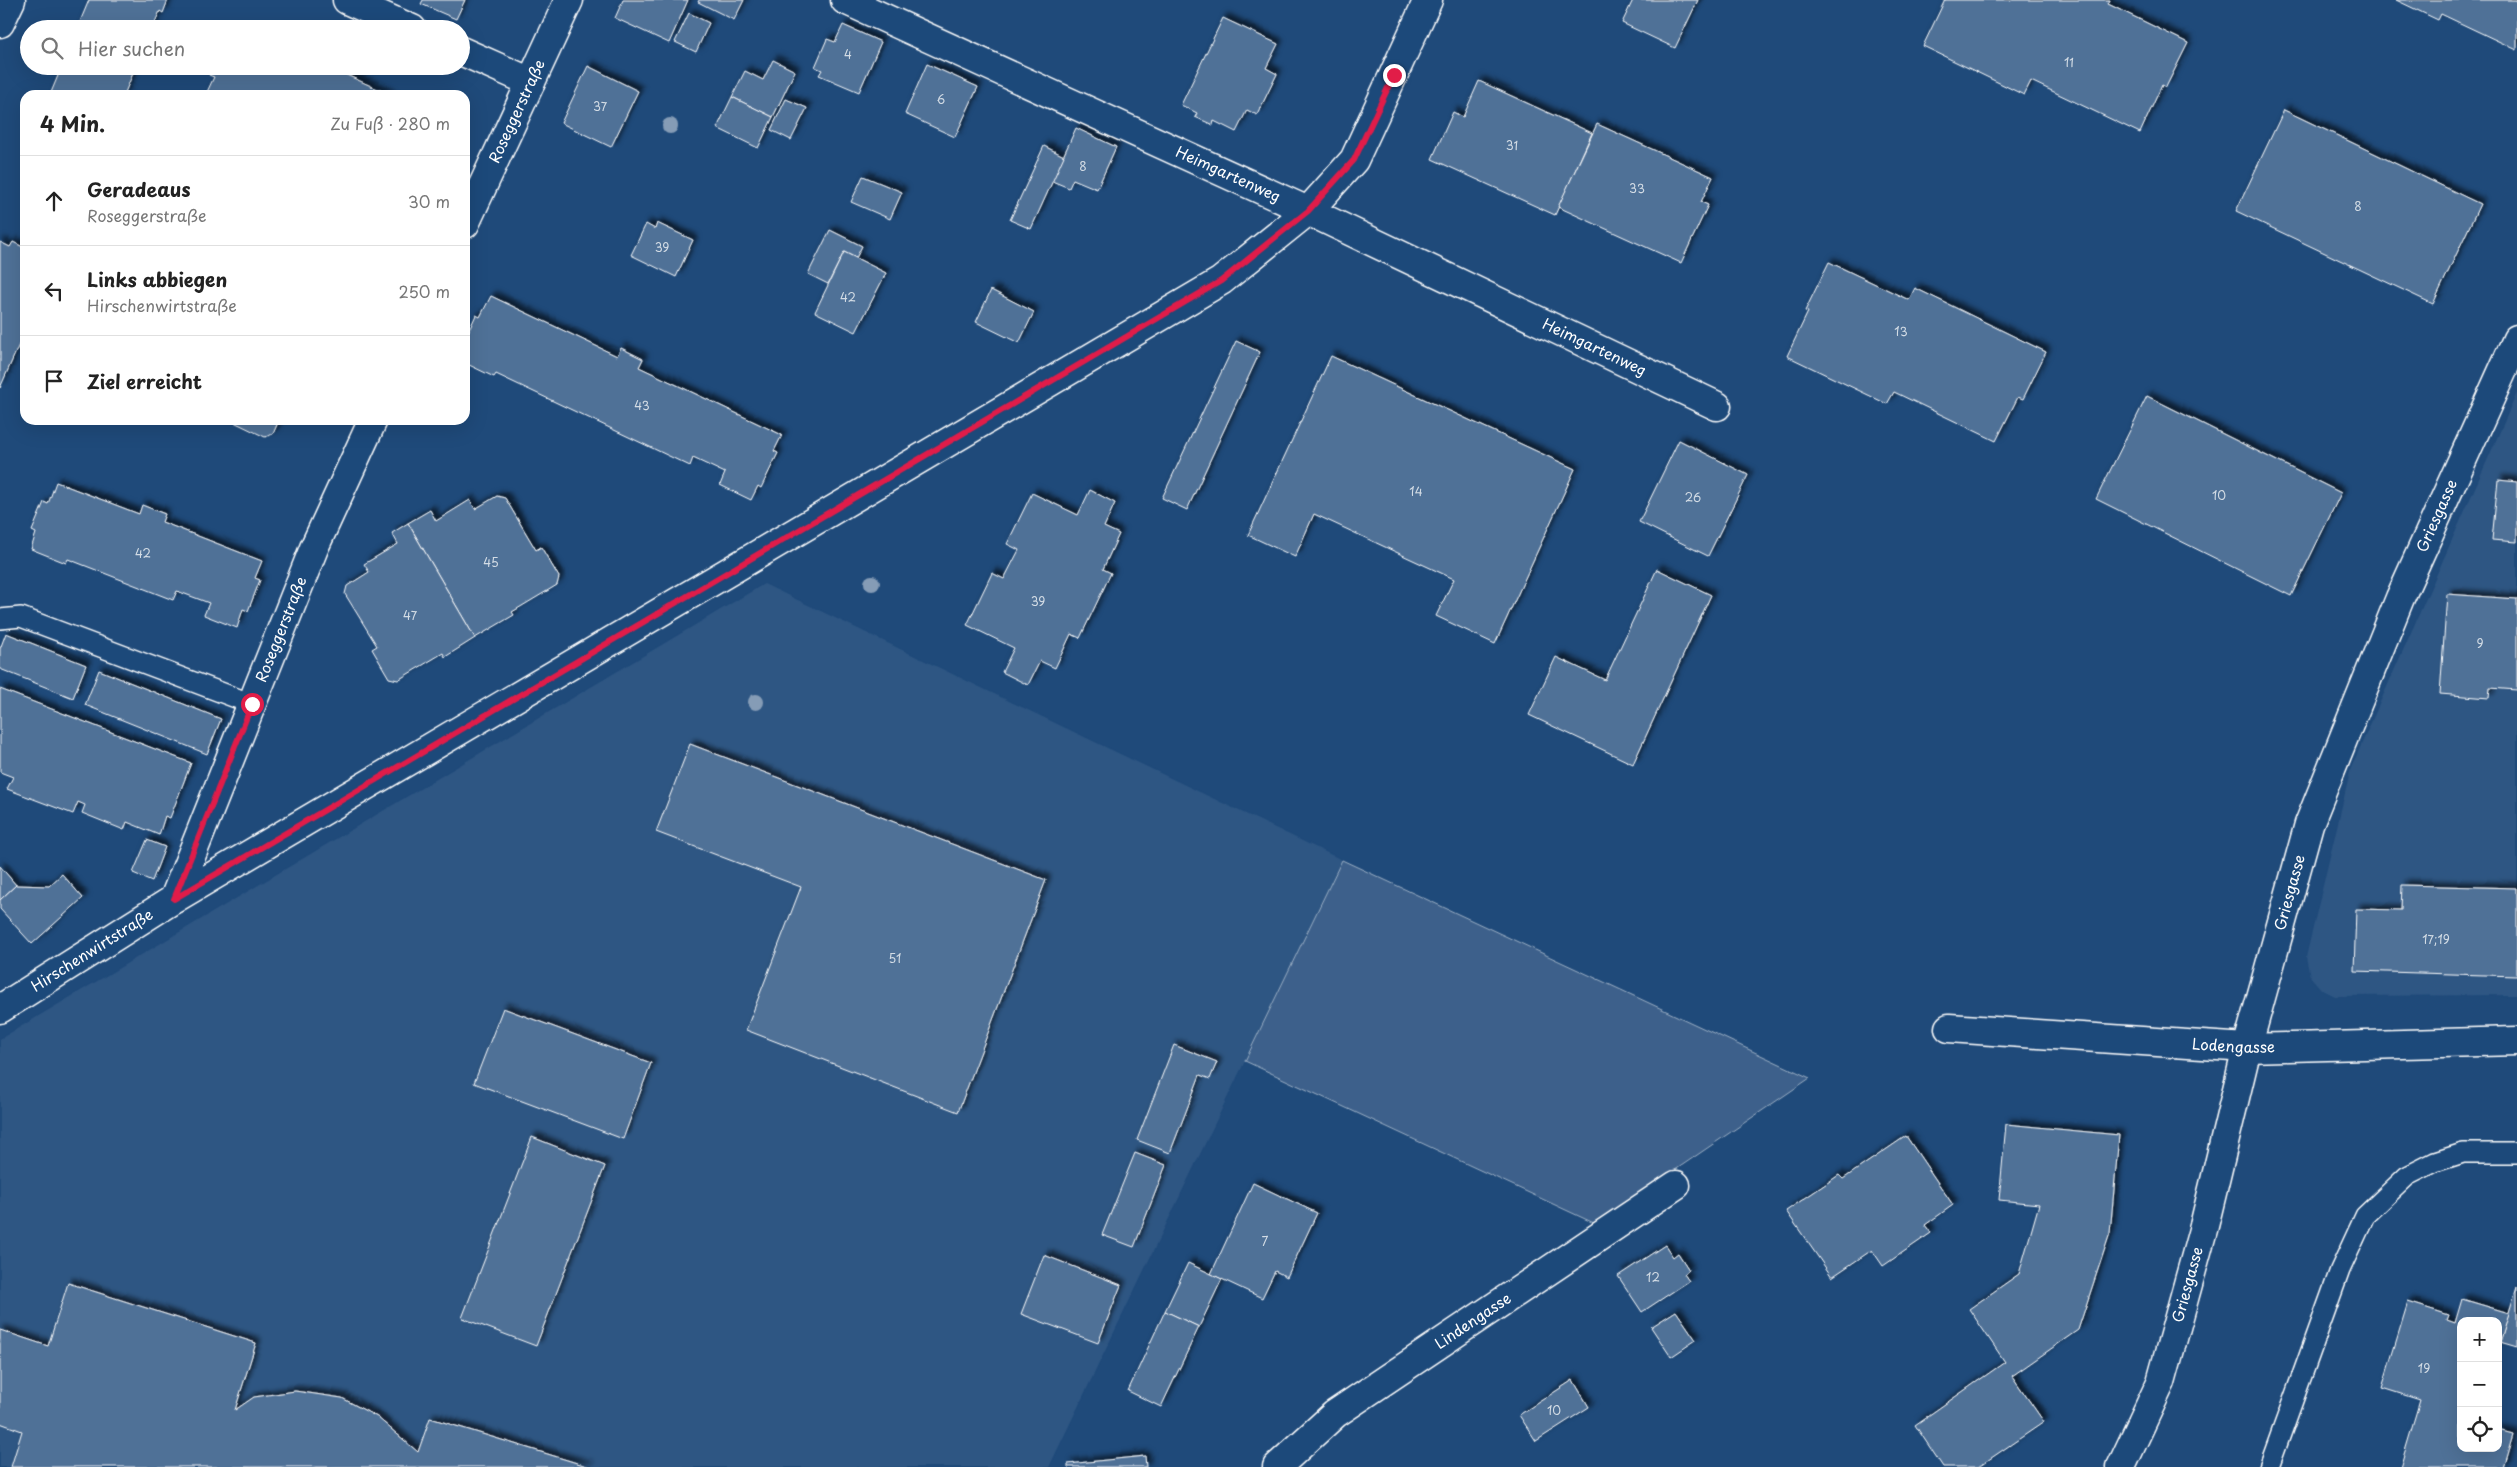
<!DOCTYPE html>
<html lang="de">
<meta charset="utf-8">
<style>
body{margin:0;font-family:"Playpen Sans",sans-serif;background:#f2f2f2;color:#222}
.controls{position:absolute;right:15px;bottom:15px;display:grid;overflow:hidden;border-radius:10px;box-shadow:0 5px 20px #0002}
.controls button{width:45px;height:45px;display:grid;place-items:center;padding:0;border:0;border-bottom:1px solid #e0e0e0;background:#fff;color:#222;font:25px sans-serif}
.stop{position:absolute;width:15px;height:15px;margin:-11px;border:4px solid #e11d48;border-radius:50%;background:#fff}
.stop.end{background:#e11d48;border-color:#fff;box-shadow:0 1px 5px #0008}
.list{margin:0;padding:0;list-style:none}
h2{display:flex;justify-content:space-between;align-items:center;height:65px;margin:0;padding:0 20px;font-size:21px}
h2 small{font-size:16px;font-weight:400;color:#767676}
.list li{display:grid;grid-template-columns:32px 1fr auto;gap:15px;align-items:center;box-sizing:border-box;height:90px;padding:0 20px;border-top:1px solid #e0e0e0}
.list b{display:block;font-size:19px;white-space:nowrap}
.list p{margin:0;font-size:16px;white-space:nowrap;color:#767676}
.list em{font-size:16px;font-style:normal;color:#767676}
.icon{flex:none;width:28px;height:28px;fill:none;stroke:currentColor;stroke-width:2;stroke-linecap:round;stroke-linejoin:round}
.map{position:relative;flex:none;width:2517px;height:1467px;overflow:hidden}
.search{position:absolute;background:#fff;box-shadow:0 5px 20px #0002;left:20px;top:20px;width:450px;height:55px;display:flex;align-items:center;gap:12px;box-sizing:border-box;padding:0 18px;border-radius:28px;color:#767676;font-size:19px}
.panel{position:absolute;background:#fff;box-shadow:0 5px 20px #0002;left:20px;top:90px;width:450px;height:335px;border-radius:15px}
.map>svg:first-child{display:block}
.built{fill:#2e5683}
.green{fill:#3c618b;stroke:#9eb0c5}
.building{fill:#507197;stroke:#fff;filter:url(#shadow)}
.lines{fill:none;stroke-linecap:round;stroke-linejoin:round}
.lane-casing{stroke:#fff;stroke-width:22}
.street-casing{stroke:#fff;stroke-width:31}
.lane{stroke:#1f4a7a;stroke-width:19}
.street{stroke:#1f4a7a;stroke-width:28}
.tree{fill:#859cb6}
.route{stroke:#e11d48;stroke-width:6}
.labels{text-anchor:middle;stroke-width:4;stroke-linejoin:round;paint-order:stroke}
.number-label{font-size:12px;fill:#d3dce5}
.street-label{font-size:15px;fill:#fff;stroke:#1f4a7a}
</style>
<div class="map">
<svg width="2517" height="1467" viewBox="0 0 2517 1467">
<defs>
<filter id="shadow"><feDropShadow dx="4.5" dy="-4.5" stdDeviation="2.5" flood-color="#0009"/></filter>
</defs>
<rect width="100%" height="100%" fill="#1f4a7a"/>
<filter id="ink" filterUnits="userSpaceOnUse"><feTurbulence type="fractalNoise" baseFrequency=".02" numOctaves="2"/><feDisplacementMap in="SourceGraphic" scale="10" xChannelSelector="R" yChannelSelector="G"/><feConvolveMatrix kernelMatrix="1 2 1 2 8 2 1 2 1" color-interpolation-filters="sRGB"/></filter>
<g filter="url(#ink)">
<g class="built">
<polygon points="2517,393 2517,995 2335,996 2321,989 2310,976 2306,957 2351,768"/>
<polygon points="764,584 1342,860 1049,1467 0,1467 0,1039"/>
</g>
<polygon class="green" points="1342,860 1810,1078 1596,1224 1245,1061"/>
<g class="building">
<polygon points="89,0 168,0 163,13 160,11 152,29 77,29"/>
<polygon points="423,0 465,0 456,19 421,4"/>
<polygon points="623,0 688,0 669,43 615,18"/>
<polygon points="699,0 744,0 734,20 698,2"/>
<polygon points="1633,0 1698,0 1675,48 1622,23"/>
<polygon points="1945,0 2110,0 2108,4 2188,43 2166,87 2162,85 2140,133 2031,81 2024,95 1923,46"/>
<polygon points="2396,0 2517,0 2517,50 2441,14 2438,20"/>
<polygon points="689,13 709,23 696,52 675,42"/>
<polygon points="1223,18 1278,44 1266,68 1277,74 1257,115 1247,110 1236,132 1214,121 1213,125 1195,117 1197,113 1181,105"/>
<polygon points="843,25 881,42 859,92 819,75 822,70 815,67 827,39 835,42"/>
<polygon points="773,60 795,71 773,117 732,97 745,71 763,80"/>
<polygon points="927,64 978,87 955,137 905,114"/>
<polygon points="62,66 136,66 124,95 50,95"/>
<polygon points="213,66 342,66 340,72 391,95 213,95 207,92 214,77 209,75"/>
<polygon points="588,66 638,91 611,147 561,123"/>
<polygon points="1479,81 1592,133 1555,215 1432,159 1453,112 1463,117"/>
<polygon points="732,97 773,117 758,148 717,128"/>
<polygon points="786,99 807,108 791,140 771,130"/>
<polygon points="2284,110 2480,204 2433,304 2236,211"/>
<polygon points="1597,124 1713,177 1701,202 1708,205 1681,263 1558,207"/>
<polygon points="1076,128 1116,147 1097,189 1073,179 1069,188 1052,181"/>
<polygon points="1044,146 1064,156 1031,229 1010,220"/>
<polygon points="863,176 902,192 890,219 851,202"/>
<polygon points="657,223 693,240 676,277 631,255 646,224 655,229"/>
<polygon points="830,230 862,246 856,258 844,252 828,284 808,274"/>
<polygon points="0,242 10,247 13,242 25,248 25,331 0,388"/>
<polygon points="844,252 886,273 856,332 815,312"/>
<polygon points="1829,262 1909,300 1915,288 2046,352 2023,399 2018,397 1996,441 1894,392 1887,404 1787,356 1808,312 1805,311"/>
<polygon points="991,290 1034,312 1019,343 976,322"/>
<polygon points="491,296 617,356 621,348 643,359 639,367 782,435 774,451 778,453 761,488 758,486 751,500 720,485 725,473 693,458 690,466 496,374 494,377 465,363 467,345 465,339 476,315 480,317"/>
<polygon points="1236,341 1260,352 1187,510 1162,498"/>
<polygon points="1331,356 1575,469 1495,644 1436,616 1454,579 1314,514 1295,557 1248,535"/>
<polygon points="2147,396 2341,493 2291,596 2096,499"/>
<polygon points="235,420 279,420 273,434 265,437 234,422"/>
<polygon points="1679,440 1748,475 1708,556 1639,522"/>
<polygon points="2498,480 2517,482 2517,542 2492,540"/>
<polygon points="56,482 139,514 142,505 165,514 162,522 262,561 255,578 260,580 248,611 243,609 237,628 204,615 209,603 177,591 173,600 68,559 66,563 31,549 36,533 32,531 44,502 48,504"/>
<polygon points="1090,490 1115,503 1104,527 1119,534 1103,569 1111,573 1080,638 1071,634 1055,668 1040,661 1028,685 1002,672 1014,648 967,625 992,573 1004,579 1019,550 1007,544 1032,493 1078,515"/>
<polygon points="497,496 505,498 536,550 541,547 559,577 557,585 512,612 514,615 475,638 408,523 430,510 436,521 470,500 475,509"/>
<polygon points="408,523 475,638 445,657 443,653 398,680 389,678 372,649 377,646 345,594 347,586 369,572 364,564 398,544 392,533"/>
<polygon points="1657,569 1711,595 1633,764 1529,715 1556,657 1605,680"/>
<polygon points="2447,594 2517,599 2517,690 2490,688 2489,698 2440,694"/>
<polygon points="6,633 86,665 73,698 0,669 0,649"/>
<polygon points="99,670 221,719 207,754 85,705"/>
<polygon points="0,689 191,763 170,818 165,816 159,835 127,822 124,830 82,813 85,805 78,802 73,814 7,789 13,777 0,772"/>
<polygon points="690,744 1046,880 958,1112 746,1030 801,887 656,832"/>
<polygon points="147,840 165,847 152,881 133,873"/>
<polygon points="0,866 16,885 0,900"/>
<polygon points="62,874 83,898 32,944 0,909 0,900 16,885 49,886"/>
<polygon points="2402,885 2517,888 2517,976 2354,971 2356,909 2401,910"/>
<polygon points="503,1008 651,1063 623,1139 474,1083"/>
<polygon points="1174,1045 1217,1062 1210,1079 1200,1075 1170,1153 1137,1140"/>
<polygon points="2006,1124 2119,1135 2110,1233 2078,1330 2012,1376 2044,1422 1978,1467 1943,1467 1915,1425 2005,1362 1969,1309 2019,1274 2039,1204 1999,1200"/>
<polygon points="1906,1136 1953,1205 1925,1225 1931,1233 1883,1266 1872,1250 1832,1277 1786,1211 1839,1175 1843,1179"/>
<polygon points="532,1137 605,1166 536,1346 462,1318"/>
<polygon points="1135,1153 1166,1165 1134,1247 1102,1235"/>
<polygon points="1253,1183 1317,1213 1287,1277 1275,1271 1262,1298 1211,1274"/>
<polygon points="1665,1245 1673,1257 1678,1253 1689,1270 1684,1274 1689,1281 1642,1312 1618,1276"/>
<polygon points="1044,1255 1121,1285 1098,1343 1021,1314"/>
<polygon points="1188,1263 1222,1279 1199,1327 1165,1311"/>
<polygon points="68,1283 256,1343 235,1410 254,1397 295,1391 342,1398 377,1417 418,1452 430,1418 590,1467 11,1467 22,1431 0,1423 0,1330 48,1346"/>
<polygon points="2517,1286 2517,1347 2500,1342"/>
<polygon points="2462,1299 2509,1313 2498,1349 2498,1321 2461,1321 2461,1448 2498,1448 2498,1429 2513,1433 2503,1467 2400,1467 2420,1400 2382,1388 2408,1302 2449,1315 2447,1320 2455,1323"/>
<polygon points="1165,1311 1199,1327 1161,1407 1128,1391"/>
<polygon points="1676,1311 1696,1340 1671,1357 1651,1327"/>
<polygon points="1573,1380 1589,1407 1536,1441 1519,1415"/>
<polygon points="1145,1456 1146,1467 1068,1467 1068,1464"/>
</g>
<g class="lines">
<defs>
<g id="lane">
<polyline points="0,619 21,617 252,704"/>
<polyline points="2269,1467 2340,1270 2365,1216 2407,1176 2435,1162 2463,1153 2517,1153"/>
</g>
<g id="street">
<polyline points="347,0 412,29"/>
<path id="s1" d="M845,0L1308,211L1717,406"/>
<polyline points="0,23 11,0"/>
<polyline points="461,51 531,82"/>
<path id="s2" d="M465,224L569,0"/>
<path id="s3" d="M174,899L314,548L373,420"/>
<path id="s4" d="M0,1009L174,899L1221,281L1308,211L1354,160L1428,0"/>
<path id="s5" d="M1949,1028L2247,1048L2517,1041"/>
<path id="s6" d="M1277,1467L1335,1414L1676,1185"/>
<path id="s7" d="M2121,1467L2161,1382L2204,1226L2247,1048L2309,824L2400,598L2517,339"/>
</g>
</defs>
<use href="#lane" class="lane-casing"/>
<use href="#street" class="street-casing"/>
<use href="#lane" class="lane"/>
<use href="#street" class="street"/>
</g>
<g class="tree">
<circle cx="670" cy="126" r="8"/>
<circle cx="872" cy="583" r="8"/>
<circle cx="756" cy="702" r="8"/>
</g>
</g>
<g class="lines" filter="url(#ink)">
<polyline class="route" points="252,704 174,899 1221,281 1308,211 1354,160 1394,75"/>
</g>
<g class="labels">
<g class="number-label">
<text x="848" y="59">4</text>
<text x="2069" y="67">11</text>
<text x="941" y="104">6</text>
<text x="600" y="111">37</text>
<text x="1512" y="150">31</text>
<text x="1083" y="171">8</text>
<text x="1637" y="193">33</text>
<text x="2358" y="211">8</text>
<text x="662" y="252">39</text>
<text x="848" y="302">42</text>
<text x="1901" y="336">13</text>
<text x="642" y="410">43</text>
<text x="1416" y="496">14</text>
<text x="2219" y="500">10</text>
<text x="1693" y="502">26</text>
<text x="143" y="558">42</text>
<text x="491" y="567">45</text>
<text x="1038" y="606">39</text>
<text x="410" y="620">47</text>
<text x="2480" y="648">9</text>
<text x="2436" y="944">17;19</text>
<text x="895" y="963">51</text>
<text x="1265" y="1246">7</text>
<text x="1653" y="1282">12</text>
<text x="2424" y="1373">19</text>
<text x="1554" y="1415">10</text>
</g>
<g class="street-label">
<text dy="5" stroke="none"><textPath href="#s2" startOffset="124">Roseggerstraße</textPath></text>
<text dy="5" stroke="none"><textPath href="#s1" startOffset="421">Heimgartenweg</textPath></text>
<text dy="5" stroke="none"><textPath href="#s1" startOffset="826">Heimgartenweg</textPath></text>
<text dy="5" stroke="none"><textPath href="#s7" startOffset="1005">Griesgasse</textPath></text>
<text dy="5" stroke="none"><textPath href="#s3" startOffset="290">Roseggerstraße</textPath></text>
<text dy="5" stroke="none"><textPath href="#s7" startOffset="600">Griesgasse</textPath></text>
<text dy="5" stroke="none"><textPath href="#s4" startOffset="109">Hirschenwirtstraße</textPath></text>
<text dy="5" stroke="none"><textPath href="#s5" startOffset="285">Lodengasse</textPath></text>
<text dy="5" stroke="none"><textPath href="#s7" startOffset="195">Griesgasse</textPath></text>
<text dy="5" stroke="none"><textPath href="#s6" startOffset="245">Lindengasse</textPath></text>
</g>
</g>
</svg>
<div class="controls">
<button>+</button>
<button>−</button>
<button><svg class="icon" aria-label="locate" viewBox="0 0 24 24"><circle cx="12" cy="12" r="6"/><path d="M12 2v4M12 18v4M2 12h4M18 12h4"/></svg></button>
</div>
<div class="stop" style="left:252px;top:704px"></div>
<div class="stop end" style="left:1394px;top:75px"></div>
<div class="search"><svg class="icon" aria-label="search" viewBox="0 0 24 24"><circle cx="10" cy="10" r="6"/><path d="M15 15l6 6"/></svg>Hier suchen</div>
<section class="panel">
<h2>4 Min.<small>Zu Fuß · 280 m</small></h2>
<ul class="list">
<li><svg class="icon" aria-label="ahead" viewBox="0 0 24 24"><path d="M12 20V5M6 11l6-6 6 6"/></svg><div><b>Geradeaus</b><p>Roseggerstraße</p></div><em>30 m</em></li>
<li><svg class="icon" aria-label="left" viewBox="0 0 24 24"><path d="M17 20v-9H6M10 6l-5 5 5 5"/></svg><div><b>Links abbiegen</b><p>Hirschenwirtstraße</p></div><em>250 m</em></li>
<li><svg class="icon" aria-label="arrive" viewBox="0 0 24 24"><path d="M6 21V4h12l-3 4 3 4H6"/></svg><div><b>Ziel erreicht</b></div></li>
</ul>
</section>
</div>
